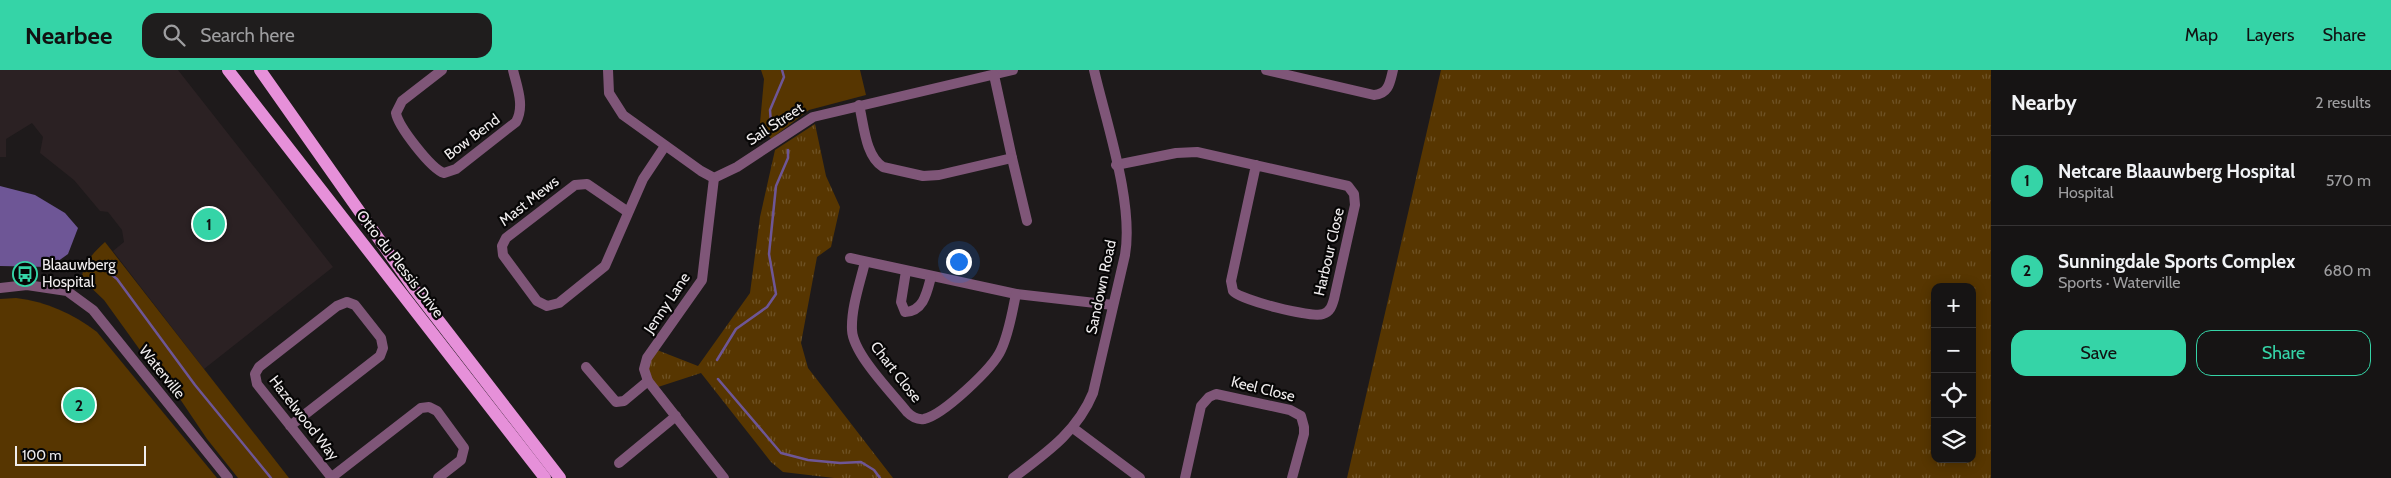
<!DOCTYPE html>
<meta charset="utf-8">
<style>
body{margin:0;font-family:Cabin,sans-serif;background:#1f1d1d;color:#f1f3f6}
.controls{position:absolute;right:15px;bottom:15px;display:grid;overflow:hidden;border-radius:10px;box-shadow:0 2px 12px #0003}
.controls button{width:45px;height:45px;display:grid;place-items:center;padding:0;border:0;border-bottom:1px solid #353334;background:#161414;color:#f1f3f6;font:25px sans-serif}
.scale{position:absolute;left:15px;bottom:12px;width:131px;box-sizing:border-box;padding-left:5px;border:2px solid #f0edee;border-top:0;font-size:14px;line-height:18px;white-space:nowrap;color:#f0edee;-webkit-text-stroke:4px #070606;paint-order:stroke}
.you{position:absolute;left:958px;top:191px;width:18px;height:18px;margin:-12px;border:4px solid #fff;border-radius:50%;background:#1a73e8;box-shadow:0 0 0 8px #1a73e833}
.badge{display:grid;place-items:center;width:32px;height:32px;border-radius:50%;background:#35d4a7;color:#111;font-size:16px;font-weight:700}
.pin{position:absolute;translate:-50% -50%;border:2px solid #fff;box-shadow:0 1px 5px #0006}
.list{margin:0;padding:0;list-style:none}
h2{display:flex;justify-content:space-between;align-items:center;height:65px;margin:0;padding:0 20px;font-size:21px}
h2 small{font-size:16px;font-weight:400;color:#9e9ea0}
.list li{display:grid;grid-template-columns:32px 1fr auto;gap:15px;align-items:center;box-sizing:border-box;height:90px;padding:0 20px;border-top:1px solid #353334}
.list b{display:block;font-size:19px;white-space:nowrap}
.list p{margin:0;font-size:16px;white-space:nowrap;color:#9e9ea0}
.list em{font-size:16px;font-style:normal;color:#9e9ea0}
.actions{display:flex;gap:10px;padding:15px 20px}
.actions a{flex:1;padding:11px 0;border:1px solid #35d4a7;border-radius:15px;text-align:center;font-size:18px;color:#35d4a7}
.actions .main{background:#35d4a7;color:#111}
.icon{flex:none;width:28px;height:28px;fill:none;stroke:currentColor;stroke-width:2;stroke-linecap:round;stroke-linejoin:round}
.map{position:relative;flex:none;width:1991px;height:408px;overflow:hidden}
header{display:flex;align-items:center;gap:30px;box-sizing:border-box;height:70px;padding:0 25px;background:#35d4a7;color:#111}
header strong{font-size:24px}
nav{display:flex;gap:28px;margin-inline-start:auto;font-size:18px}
.search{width:350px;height:45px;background:#1f1d1d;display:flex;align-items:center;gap:12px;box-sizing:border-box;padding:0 18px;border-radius:15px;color:#9e9ea0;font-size:19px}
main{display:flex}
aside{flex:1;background:#161414}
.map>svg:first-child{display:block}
.built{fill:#2b2123}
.grass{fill:url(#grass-tufts);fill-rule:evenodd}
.green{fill:#573601}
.water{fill:#6e5696}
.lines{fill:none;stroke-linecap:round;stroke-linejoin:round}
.stream{stroke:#6e5696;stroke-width:2.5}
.minor{stroke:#7f5678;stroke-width:10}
.major{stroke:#e690d9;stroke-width:12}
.labels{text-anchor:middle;stroke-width:4.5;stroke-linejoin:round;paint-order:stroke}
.street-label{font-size:15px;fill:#f0edee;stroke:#070606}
.poi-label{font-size:15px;fill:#f0edee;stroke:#070606;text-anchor:start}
</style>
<header>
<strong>Nearbee</strong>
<div class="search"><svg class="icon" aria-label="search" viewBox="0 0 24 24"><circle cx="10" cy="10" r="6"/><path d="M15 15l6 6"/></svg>Search here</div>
<nav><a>Map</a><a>Layers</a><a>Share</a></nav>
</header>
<main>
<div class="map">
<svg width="1991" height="408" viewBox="0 0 1991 408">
<defs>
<pattern id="grass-tufts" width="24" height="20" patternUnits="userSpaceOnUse" patternTransform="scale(1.25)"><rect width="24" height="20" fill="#573601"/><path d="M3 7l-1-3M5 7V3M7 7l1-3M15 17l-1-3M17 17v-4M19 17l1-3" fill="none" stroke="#6f5326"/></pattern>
</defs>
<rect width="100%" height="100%" fill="#1e1a1b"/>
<polygon class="built" points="0,0 178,0 333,197 204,299 113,181 124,172 122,160 108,142 100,141 74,110 40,83 43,67 32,53 6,69 6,87 0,87"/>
<g class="grass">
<path d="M1441,0H1991V408H1347ZM1935,217H1972V389H1935Z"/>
<polygon points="815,54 826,106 840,137 831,177 817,187 801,273 808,298 893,408 834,408 783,402 771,392 701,303 658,317 651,308 648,295 657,280 698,296 750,223 760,147 775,80"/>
</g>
<g class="green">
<polygon points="761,0 860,0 866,25 809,40 771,69 760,53 764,9"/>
<path d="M105,172L289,408H238L207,369L178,326L154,294L140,280L104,230L82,209C82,194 94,182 105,172Z"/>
<path d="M16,228C47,232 72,243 97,262L217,408H0V229Z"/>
</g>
<polygon class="water" points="0,116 35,125 65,143 78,158 68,184 50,197 0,196"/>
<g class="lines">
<g class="stream">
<polyline points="771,54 770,40 784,7 782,0"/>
<polyline points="98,194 117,209 195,315 271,408"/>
<polyline points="717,290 736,259 767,237 776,224 769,184 776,116 788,88 788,80"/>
<polyline points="718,309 781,383 808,390 840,393 861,392 874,400 880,408"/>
</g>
<g class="minor">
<path d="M442,0L402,31L396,43C398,56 431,99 444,103L456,99L516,52C525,36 517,17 513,0"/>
<polyline points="608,0 609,23 623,45 701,101 714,108 737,97 813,47 1013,0"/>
<path d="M1266,0L1374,25C1389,24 1390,12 1393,0"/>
<path d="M859,35C864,54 865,86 883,97L923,106L939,105L1012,88L994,5"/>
<polyline points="1012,88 1027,151"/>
<path d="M1116,95L1176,83L1197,82L1348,116L1354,124L1355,135L1334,229C1332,236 1330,242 1323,244C1311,248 1240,230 1233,221L1231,211L1256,95"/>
<polyline points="714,108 702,210 647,288 644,299 648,311 724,408"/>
<polyline points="628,142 587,114 575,115 506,168 502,176 503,185 537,231 547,236 559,233 605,196 643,109 665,76"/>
<polyline points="850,188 1016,224 1113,235"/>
<path d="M865,192C860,213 851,238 852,260C853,284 892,323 907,342C912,347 917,350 924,349C943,345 993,298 1001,280C1009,263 1012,243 1016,224"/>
<path d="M906,201L901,232L905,242C924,241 927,222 931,207"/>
<polyline points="0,218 27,215 67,221 93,240 228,408"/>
<polyline points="586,297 616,332 624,331 648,311"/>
<polyline points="290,356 380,286 383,278 381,268 355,235 347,232 337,236 259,297 255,304 257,314 332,408"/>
<polyline points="1073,358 1140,408"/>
<polyline points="619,393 676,346"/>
<polyline points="332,407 421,338 429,337 437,341 464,378 461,390 438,408"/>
<path d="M1013,408C1046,383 1077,362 1093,323L1125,185C1134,133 1106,52 1094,0"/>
<polyline points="1185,408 1201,336 1209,327 1216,324 1290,340 1301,346 1304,357 1304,364 1292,408"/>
</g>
<g class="major">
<polyline points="228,0 545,408"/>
<polyline points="260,0 412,216 560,408"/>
</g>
</g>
<defs>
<symbol id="bus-ring" viewBox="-11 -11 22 22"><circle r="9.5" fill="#070606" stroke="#35d4a7" stroke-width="1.5"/><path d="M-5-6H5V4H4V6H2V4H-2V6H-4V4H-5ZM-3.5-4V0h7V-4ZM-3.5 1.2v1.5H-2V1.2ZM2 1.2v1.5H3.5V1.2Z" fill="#35d4a7"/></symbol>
</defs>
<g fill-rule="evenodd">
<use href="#bus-ring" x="11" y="190" width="28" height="28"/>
</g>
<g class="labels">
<g class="street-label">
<text transform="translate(775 54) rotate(-33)" y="5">Sail Street</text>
<text transform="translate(472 67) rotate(-37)" y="5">Bow Bend</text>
<text transform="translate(529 131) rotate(-38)" y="5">Mast Mews</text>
<text transform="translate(1329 182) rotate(-77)" y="5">Harbour Close</text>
<text transform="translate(400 194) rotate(52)" y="5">Otto du Plessis Drive</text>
<text transform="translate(1101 217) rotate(-78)" y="5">Sandown Road</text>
<text transform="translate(667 233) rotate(-56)" y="5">Jenny Lane</text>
<text transform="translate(162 302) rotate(51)" y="5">Waterville</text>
<text transform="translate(896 302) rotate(52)" y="5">Chart Close</text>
<text transform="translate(1263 319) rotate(14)" y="5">Keel Close</text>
<text transform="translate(304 348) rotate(52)" y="5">Hazelwood Way</text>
</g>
<g class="poi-label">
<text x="42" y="200">Blaauwberg<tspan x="42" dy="17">Hospital</tspan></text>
</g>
</g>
</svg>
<div class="controls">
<button>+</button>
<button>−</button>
<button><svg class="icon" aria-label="locate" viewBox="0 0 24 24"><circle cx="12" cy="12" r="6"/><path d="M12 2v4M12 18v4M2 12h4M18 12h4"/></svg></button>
<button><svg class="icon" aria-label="layers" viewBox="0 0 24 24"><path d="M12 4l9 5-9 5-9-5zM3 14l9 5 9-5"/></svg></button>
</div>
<div class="scale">100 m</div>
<div class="you"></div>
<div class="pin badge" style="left:209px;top:154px">1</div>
<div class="pin badge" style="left:79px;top:335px">2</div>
</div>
<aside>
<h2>Nearby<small>2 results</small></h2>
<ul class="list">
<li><span class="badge">1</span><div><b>Netcare Blaauwberg Hospital</b><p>Hospital</p></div><em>570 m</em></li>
<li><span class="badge">2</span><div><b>Sunningdale Sports Complex</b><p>Sports · Waterville</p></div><em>680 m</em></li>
</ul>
<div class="actions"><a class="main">Save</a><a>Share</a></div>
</aside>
</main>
